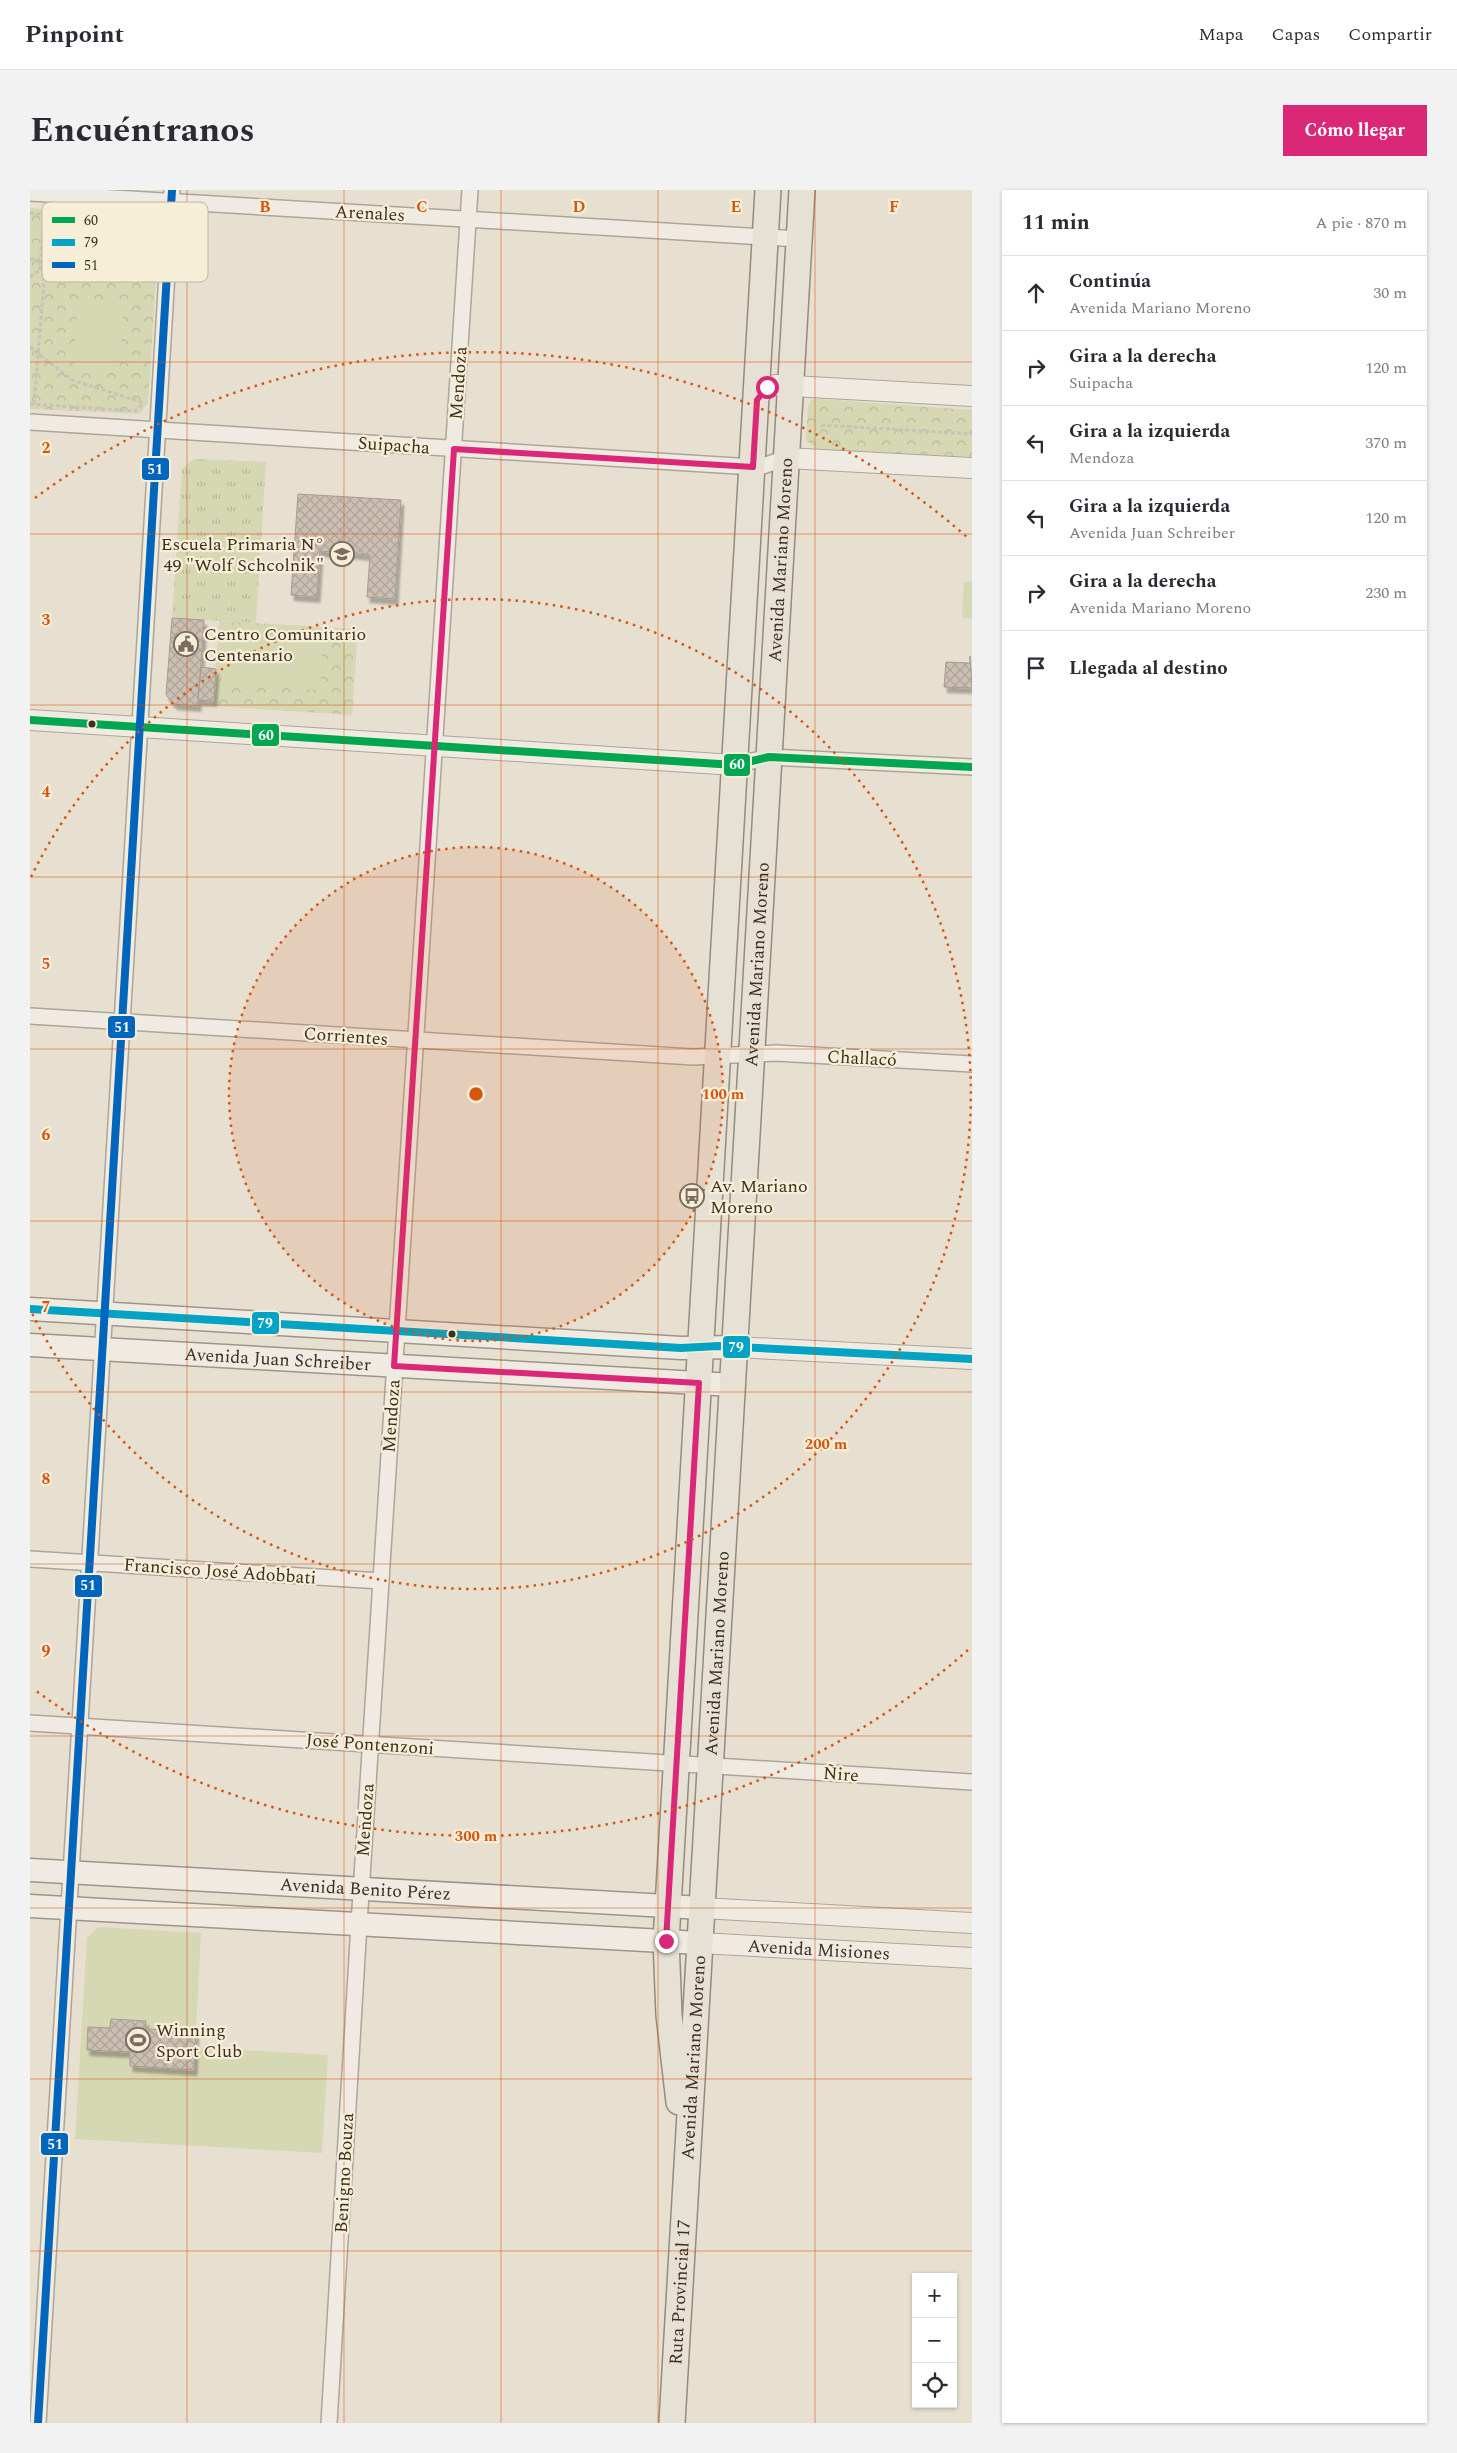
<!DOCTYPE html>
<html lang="es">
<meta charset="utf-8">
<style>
body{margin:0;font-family:Spectral,serif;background:#f2f2f3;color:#2b2b33}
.controls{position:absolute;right:15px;bottom:15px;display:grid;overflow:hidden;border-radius:0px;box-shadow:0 1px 4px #0004}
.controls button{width:45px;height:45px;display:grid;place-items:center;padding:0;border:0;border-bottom:1px solid #e1e1e2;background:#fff;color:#2b2b33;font:25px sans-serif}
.stop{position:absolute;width:15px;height:15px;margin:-11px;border:4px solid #db2777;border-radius:50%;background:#fff}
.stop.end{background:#db2777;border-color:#fff;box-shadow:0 1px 5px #0008}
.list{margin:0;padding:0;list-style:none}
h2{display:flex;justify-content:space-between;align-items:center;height:65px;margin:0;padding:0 20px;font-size:21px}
h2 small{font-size:16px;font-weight:400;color:#7c7c81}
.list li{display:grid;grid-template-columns:32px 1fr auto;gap:15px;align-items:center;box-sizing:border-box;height:75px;padding:0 20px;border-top:1px solid #e1e1e2}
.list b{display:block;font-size:19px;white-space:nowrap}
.list p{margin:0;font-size:16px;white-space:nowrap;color:#7c7c81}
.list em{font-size:16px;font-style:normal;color:#7c7c81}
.icon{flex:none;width:28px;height:28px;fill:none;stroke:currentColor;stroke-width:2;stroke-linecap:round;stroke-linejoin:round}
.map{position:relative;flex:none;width:942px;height:2233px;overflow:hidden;border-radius:0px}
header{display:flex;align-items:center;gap:30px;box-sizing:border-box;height:70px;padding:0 25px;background:#fff;border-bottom:1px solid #e1e1e2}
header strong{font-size:24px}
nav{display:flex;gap:28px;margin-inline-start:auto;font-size:18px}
.intro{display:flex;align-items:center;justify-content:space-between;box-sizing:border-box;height:120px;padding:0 30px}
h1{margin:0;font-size:35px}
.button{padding:12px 22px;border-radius:0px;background:#db2777;color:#fff;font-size:18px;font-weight:700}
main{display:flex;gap:30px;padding:0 30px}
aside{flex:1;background:#fff;border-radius:0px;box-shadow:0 1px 4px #0004}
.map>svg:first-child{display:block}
.grass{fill:url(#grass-tufts)}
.park{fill:url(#park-crowns)}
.pitch{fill:#d6d7b3}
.building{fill:url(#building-cross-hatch);stroke:#a89c90;filter:url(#shadow)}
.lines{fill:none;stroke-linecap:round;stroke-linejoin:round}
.minor-casing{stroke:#ada599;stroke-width:18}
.tertiary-casing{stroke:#ada599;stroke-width:22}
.secondary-casing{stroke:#9c958a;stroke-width:25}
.primary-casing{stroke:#928b80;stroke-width:28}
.path{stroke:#c8c2b9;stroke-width:3;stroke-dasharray:4 2.5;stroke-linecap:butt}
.minor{stroke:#efebe3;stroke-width:15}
.tertiary{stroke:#efebe3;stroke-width:20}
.secondary{stroke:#efebe3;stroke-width:22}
.primary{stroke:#e6e1d4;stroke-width:25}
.bus-1-casing{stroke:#f7eed8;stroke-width:11}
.bus-2-casing{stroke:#f7eed8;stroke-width:11}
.bus-3-casing{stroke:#f7eed8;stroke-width:11}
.bus-1{stroke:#00a651;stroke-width:8}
.bus-2{stroke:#03a3c5;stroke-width:8}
.bus-3{stroke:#0065bd;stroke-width:8}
.route{stroke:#db2777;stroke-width:6}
.grid{fill:none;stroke:#d7550e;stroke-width:1;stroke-opacity:0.55}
.ring{fill:none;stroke:#d7550e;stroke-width:2.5;stroke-dasharray:2.5 5}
.bus-dot{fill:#3d2e20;stroke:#f7eed8;stroke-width:2}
.labels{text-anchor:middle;stroke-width:4.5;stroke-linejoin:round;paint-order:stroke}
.street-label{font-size:18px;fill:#3d2e20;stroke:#f7eed8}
.poi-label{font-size:18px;fill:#3d2e20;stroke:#f7eed8;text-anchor:start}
.key{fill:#f7eed8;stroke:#bfb4a1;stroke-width:1}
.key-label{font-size:14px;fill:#3d2e20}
.grid-label{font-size:16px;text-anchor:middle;font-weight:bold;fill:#d7550e;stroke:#f7eed8;stroke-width:4.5;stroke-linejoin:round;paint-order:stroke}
.centre{fill:#d7550e;stroke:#f7eed8;stroke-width:2.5}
.ring-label{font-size:15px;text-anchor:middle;font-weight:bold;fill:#d7550e;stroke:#f7eed8;stroke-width:4.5;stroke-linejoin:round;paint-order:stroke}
.line-badge{stroke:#f7eed8;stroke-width:2}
.badge-label{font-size:14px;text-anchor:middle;font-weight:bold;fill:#fff}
</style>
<header>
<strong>Pinpoint</strong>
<nav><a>Mapa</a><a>Capas</a><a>Compartir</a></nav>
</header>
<div class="intro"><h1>Encuéntranos</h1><a class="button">Cómo llegar</a></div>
<main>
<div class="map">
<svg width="942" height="2233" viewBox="0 0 942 2233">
<defs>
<pattern id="grass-tufts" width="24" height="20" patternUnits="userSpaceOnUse" patternTransform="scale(1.25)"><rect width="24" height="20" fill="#d6d7b3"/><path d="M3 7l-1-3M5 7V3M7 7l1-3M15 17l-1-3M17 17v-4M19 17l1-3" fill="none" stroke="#b9b99a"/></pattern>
<pattern id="park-crowns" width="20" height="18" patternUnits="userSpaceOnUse" patternTransform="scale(1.25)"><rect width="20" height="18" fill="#d6d7b3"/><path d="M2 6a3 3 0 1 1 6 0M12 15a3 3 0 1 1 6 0" fill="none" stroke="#b9b99a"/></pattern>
<pattern id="building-cross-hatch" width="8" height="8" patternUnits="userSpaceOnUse" patternTransform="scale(1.25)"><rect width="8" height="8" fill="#cbbfb2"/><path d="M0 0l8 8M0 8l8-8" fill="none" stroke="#afa499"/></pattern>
<filter id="shadow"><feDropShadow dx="3" dy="5.5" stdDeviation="1" flood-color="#0004"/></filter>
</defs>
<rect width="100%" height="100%" fill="#e7e0d1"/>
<polygon class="grass" points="163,269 236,272 226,433 142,428 152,279"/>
<g class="park">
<polygon points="0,18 115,26 127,32 129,46 118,213 110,224 0,219"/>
<polygon points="789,209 942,220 942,267 786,259 776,250 778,216 781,210"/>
<polygon points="189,431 328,439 322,525 183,516"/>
</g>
<g class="pitch">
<polygon points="48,111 94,114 89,181 43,178"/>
<polygon points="934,392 942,392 942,428 932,428"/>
<polygon points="195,442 293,448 290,500 191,494"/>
<polygon points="68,1737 171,1743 165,1857 298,1865 292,1963 45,1949 57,1748"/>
</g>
<g class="building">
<polygon points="268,304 371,310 365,409 337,407 340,365 290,361 287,407 261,405"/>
<polygon points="142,428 174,430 168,516 144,514 136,505"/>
<polygon points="940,466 942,498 914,497 916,472 940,473"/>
<polygon points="171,477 186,479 184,511 168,510"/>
<polygon points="81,1829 116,1831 115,1839 166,1842 164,1880 100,1876 100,1862 57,1860 58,1837 80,1838"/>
</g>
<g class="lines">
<defs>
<g id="minor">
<polyline points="0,3 769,49"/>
<polyline points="0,232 723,277 733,276 756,268"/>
<polyline points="705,575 739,567 942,577"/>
<polyline points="0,826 663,867 746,863 942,874"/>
<polyline points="0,1369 351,1391"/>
<polyline points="0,1533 942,1592"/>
<polyline points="8,2233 142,0"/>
<polyline points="299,2233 329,1734 440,0"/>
</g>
<g id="tertiary">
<polyline points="727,210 733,199 745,195 942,206"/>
<polyline points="756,268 942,278"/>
<polyline points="0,530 705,575"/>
<polyline points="705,1157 942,1169"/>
<polyline points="672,1718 942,1733"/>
<path id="s1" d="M670,1753L942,1768"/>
</g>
<g id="secondary">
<polyline points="0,1119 651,1158 705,1157"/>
<path id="s2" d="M0,1155L703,1195"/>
<path id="s3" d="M0,1680L672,1718"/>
<polyline points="0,1716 670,1753"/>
</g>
<g id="primary">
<polyline points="649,1912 639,1825 636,1751 738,0"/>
<path id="s4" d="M642,2233L772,0"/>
</g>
</defs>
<use href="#minor" class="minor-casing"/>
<use href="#tertiary" class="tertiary-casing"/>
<use href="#secondary" class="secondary-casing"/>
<use href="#primary" class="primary-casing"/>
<g class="path">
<polyline points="0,23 117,30 124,40"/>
<polyline points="14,24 10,79 121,86"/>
<polyline points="0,69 11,70"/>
<path d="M0,87C20,72 46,59 70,51C90,45 102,50 121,35"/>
<polyline points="0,157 42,190 114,213"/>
<polyline points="0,214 105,221 114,213"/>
<polyline points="4,214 15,79"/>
<polyline points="791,235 942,244"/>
</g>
<use href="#minor" class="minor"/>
<use href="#tertiary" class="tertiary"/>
<use href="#secondary" class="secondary"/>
<use href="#primary" class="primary"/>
<defs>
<polyline id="bus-1" points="0,530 705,575 739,567 942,577"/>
<polyline id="bus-2" points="0,1119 651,1158 688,1156 942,1169"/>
<polyline id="bus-3" points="8,2233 142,0"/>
</defs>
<use href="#bus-1" class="bus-1-casing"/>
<use href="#bus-2" class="bus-2-casing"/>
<use href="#bus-3" class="bus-3-casing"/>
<use href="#bus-1" class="bus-1"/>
<use href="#bus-2" class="bus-2"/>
<use href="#bus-3" class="bus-3"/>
</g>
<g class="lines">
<polyline class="route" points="636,1751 669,1193 364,1176 424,259 723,277 727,210 737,197"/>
</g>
<path class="grid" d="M157,0V2233M314,0V2233M471,0V2233M628,0V2233M785,0V2233M0,172H942M0,344H942M0,515H942M0,687H942M0,859H942M0,1031H942M0,1202H942M0,1374H942M0,1546H942M0,1718H942M0,1889H942M0,2061H942"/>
<circle cx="446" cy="904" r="247" fill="#d7550e" fill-opacity=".12"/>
<g class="ring">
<circle cx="446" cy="904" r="247"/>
<path d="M1 687A495 495 0 1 1 1 1121"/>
<path d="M938 1460A742 742 0 0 1 5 1500M5 308A742 742 0 0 1 938 348"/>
</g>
<defs>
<symbol id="school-ring" viewBox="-11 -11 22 22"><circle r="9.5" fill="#f7eed8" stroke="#786c5e" stroke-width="1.5"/><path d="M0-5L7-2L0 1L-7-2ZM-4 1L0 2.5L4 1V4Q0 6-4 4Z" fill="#786c5e"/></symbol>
<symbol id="civic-ring" viewBox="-11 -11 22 22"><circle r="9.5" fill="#f7eed8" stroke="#786c5e" stroke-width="1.5"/><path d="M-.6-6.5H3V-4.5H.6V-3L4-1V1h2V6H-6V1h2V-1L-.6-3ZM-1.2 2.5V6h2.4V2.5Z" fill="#786c5e"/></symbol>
<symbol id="bus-ring" viewBox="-11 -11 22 22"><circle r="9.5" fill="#f7eed8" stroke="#786c5e" stroke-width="1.5"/><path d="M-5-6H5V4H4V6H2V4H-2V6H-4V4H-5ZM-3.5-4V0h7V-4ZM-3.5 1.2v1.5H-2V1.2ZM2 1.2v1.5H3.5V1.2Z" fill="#786c5e"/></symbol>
<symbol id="stadium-ring" viewBox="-11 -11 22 22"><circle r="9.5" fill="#f7eed8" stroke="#786c5e" stroke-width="1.5"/><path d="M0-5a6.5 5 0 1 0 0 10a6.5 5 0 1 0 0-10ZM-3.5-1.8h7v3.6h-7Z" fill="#786c5e"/></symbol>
</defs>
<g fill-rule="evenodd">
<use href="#school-ring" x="298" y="350" width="28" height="28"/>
<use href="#civic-ring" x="142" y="440" width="28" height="28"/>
<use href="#bus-ring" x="648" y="992" width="28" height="28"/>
<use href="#stadium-ring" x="94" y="1836" width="28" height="28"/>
</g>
<g class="bus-dot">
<circle cx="62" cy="534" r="4.5"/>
<circle cx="422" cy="1144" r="4.5"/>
</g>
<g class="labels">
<g class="street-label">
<text transform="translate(340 23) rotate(3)" y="6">Arenales</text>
<text transform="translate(428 193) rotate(-86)" y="6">Mendoza</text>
<text transform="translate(364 255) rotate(4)" y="6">Suipacha</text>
<text dy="6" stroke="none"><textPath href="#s4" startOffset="1866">Avenida Mariano Moreno</textPath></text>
<text dy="6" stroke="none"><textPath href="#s4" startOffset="1461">Avenida Mariano Moreno</textPath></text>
<text transform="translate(316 846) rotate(4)" y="6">Corrientes</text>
<text transform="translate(832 868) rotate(3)" y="6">Challacó</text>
<text dy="6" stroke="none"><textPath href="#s2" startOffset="248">Avenida Juan Schreiber</textPath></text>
<text transform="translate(361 1226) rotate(-86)" y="6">Mendoza</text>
<text transform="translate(190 1381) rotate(4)" y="6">Francisco José Adobbati</text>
<text dy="6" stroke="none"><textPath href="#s4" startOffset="771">Avenida Mariano Moreno</textPath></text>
<text transform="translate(340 1554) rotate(4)" y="6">José Pontenzoni</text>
<text transform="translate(811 1584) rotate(4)" y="6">Ñire</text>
<text transform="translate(335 1630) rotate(-86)" y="6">Mendoza</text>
<text dy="6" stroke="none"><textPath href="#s3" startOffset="336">Avenida Benito Pérez</textPath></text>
<text dy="6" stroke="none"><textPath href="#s1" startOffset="119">Avenida Misiones</textPath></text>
<text dy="6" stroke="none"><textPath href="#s4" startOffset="366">Avenida Mariano Moreno</textPath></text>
<text transform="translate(314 1983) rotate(-87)" y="6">Benigno Bouza</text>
<text dy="6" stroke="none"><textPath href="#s4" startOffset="131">Ruta Provincial 17</textPath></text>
</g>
<g class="poi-label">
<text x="294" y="360" text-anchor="end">Escuela Primaria N°<tspan x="294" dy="21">49 "Wolf Schcolnik"</tspan></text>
<text x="174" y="450">Centro Comunitario<tspan x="174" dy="21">Centenario</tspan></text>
<text x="680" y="1002">Av. Mariano<tspan x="680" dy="21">Moreno</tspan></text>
<text x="126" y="1846">Winning<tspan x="126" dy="21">Sport Club</tspan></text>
</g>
</g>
<rect x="12" y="12" width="166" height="80" rx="8" class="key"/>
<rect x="22" y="27" width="23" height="6" fill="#00a651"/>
<rect x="22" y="49" width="23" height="7" fill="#03a3c5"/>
<rect x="22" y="72" width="23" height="6" fill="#0065bd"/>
<g class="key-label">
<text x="54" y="35">60</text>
<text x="54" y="57">79</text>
<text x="54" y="80">51</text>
</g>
<g class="grid-label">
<text x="235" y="22">B</text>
<text x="392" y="22">C</text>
<text x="549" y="22">D</text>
<text x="706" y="22">E</text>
<text x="864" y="22">F</text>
<text x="16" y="263">2</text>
<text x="16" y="435">3</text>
<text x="16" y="607">4</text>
<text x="16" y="779">5</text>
<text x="16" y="950">6</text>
<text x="16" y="1122">7</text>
<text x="16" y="1294">8</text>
<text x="16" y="1466">9</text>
</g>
<circle cx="446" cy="904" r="8" class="centre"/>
<g class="ring-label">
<text x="693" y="909">100 m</text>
<text x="796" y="1259">200 m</text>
<text x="446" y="1651">300 m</text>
</g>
<g class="line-badge">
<rect x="111" y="267" width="29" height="24" rx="5" fill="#0065bd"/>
<rect x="221" y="533" width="29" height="24" rx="5" fill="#00a651"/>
<rect x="693" y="563" width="28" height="24" rx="5" fill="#00a651"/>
<rect x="77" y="825" width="29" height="24" rx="5" fill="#0065bd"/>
<rect x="221" y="1121" width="29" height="24" rx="5" fill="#03a3c5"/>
<rect x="692" y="1145" width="29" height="24" rx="5" fill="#03a3c5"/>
<rect x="44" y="1384" width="29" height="24" rx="5" fill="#0065bd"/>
<rect x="10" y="1942" width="29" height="24" rx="5" fill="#0065bd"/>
</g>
<g class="badge-label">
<text x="125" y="284">51</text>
<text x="236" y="550">60</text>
<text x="707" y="579">60</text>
<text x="92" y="842">51</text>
<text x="235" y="1138">79</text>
<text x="706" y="1162">79</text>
<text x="58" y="1400">51</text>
<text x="25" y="1959">51</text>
</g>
</svg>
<div class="controls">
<button>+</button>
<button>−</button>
<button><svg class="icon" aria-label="locate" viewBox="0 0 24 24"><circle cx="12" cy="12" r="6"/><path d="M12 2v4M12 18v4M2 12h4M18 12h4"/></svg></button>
</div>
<div class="stop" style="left:737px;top:197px"></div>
<div class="stop end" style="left:636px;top:1751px"></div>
</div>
<aside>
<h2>11 min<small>A pie · 870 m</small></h2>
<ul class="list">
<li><svg class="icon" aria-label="ahead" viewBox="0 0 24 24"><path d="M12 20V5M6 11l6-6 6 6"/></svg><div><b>Continúa</b><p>Avenida Mariano Moreno</p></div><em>30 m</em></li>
<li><svg class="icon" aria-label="right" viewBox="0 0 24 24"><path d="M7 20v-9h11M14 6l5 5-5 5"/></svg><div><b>Gira a la derecha</b><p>Suipacha</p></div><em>120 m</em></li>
<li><svg class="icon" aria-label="left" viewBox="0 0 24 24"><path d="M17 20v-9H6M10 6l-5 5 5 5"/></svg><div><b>Gira a la izquierda</b><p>Mendoza</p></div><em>370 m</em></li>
<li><svg class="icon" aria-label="left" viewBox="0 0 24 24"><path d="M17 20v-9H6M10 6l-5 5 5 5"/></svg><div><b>Gira a la izquierda</b><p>Avenida Juan Schreiber</p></div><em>120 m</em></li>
<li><svg class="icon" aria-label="right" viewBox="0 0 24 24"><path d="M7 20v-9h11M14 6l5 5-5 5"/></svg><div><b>Gira a la derecha</b><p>Avenida Mariano Moreno</p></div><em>230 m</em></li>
<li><svg class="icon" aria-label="arrive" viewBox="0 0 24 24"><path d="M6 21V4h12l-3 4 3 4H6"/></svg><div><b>Llegada al destino</b></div></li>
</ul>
</aside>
</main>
